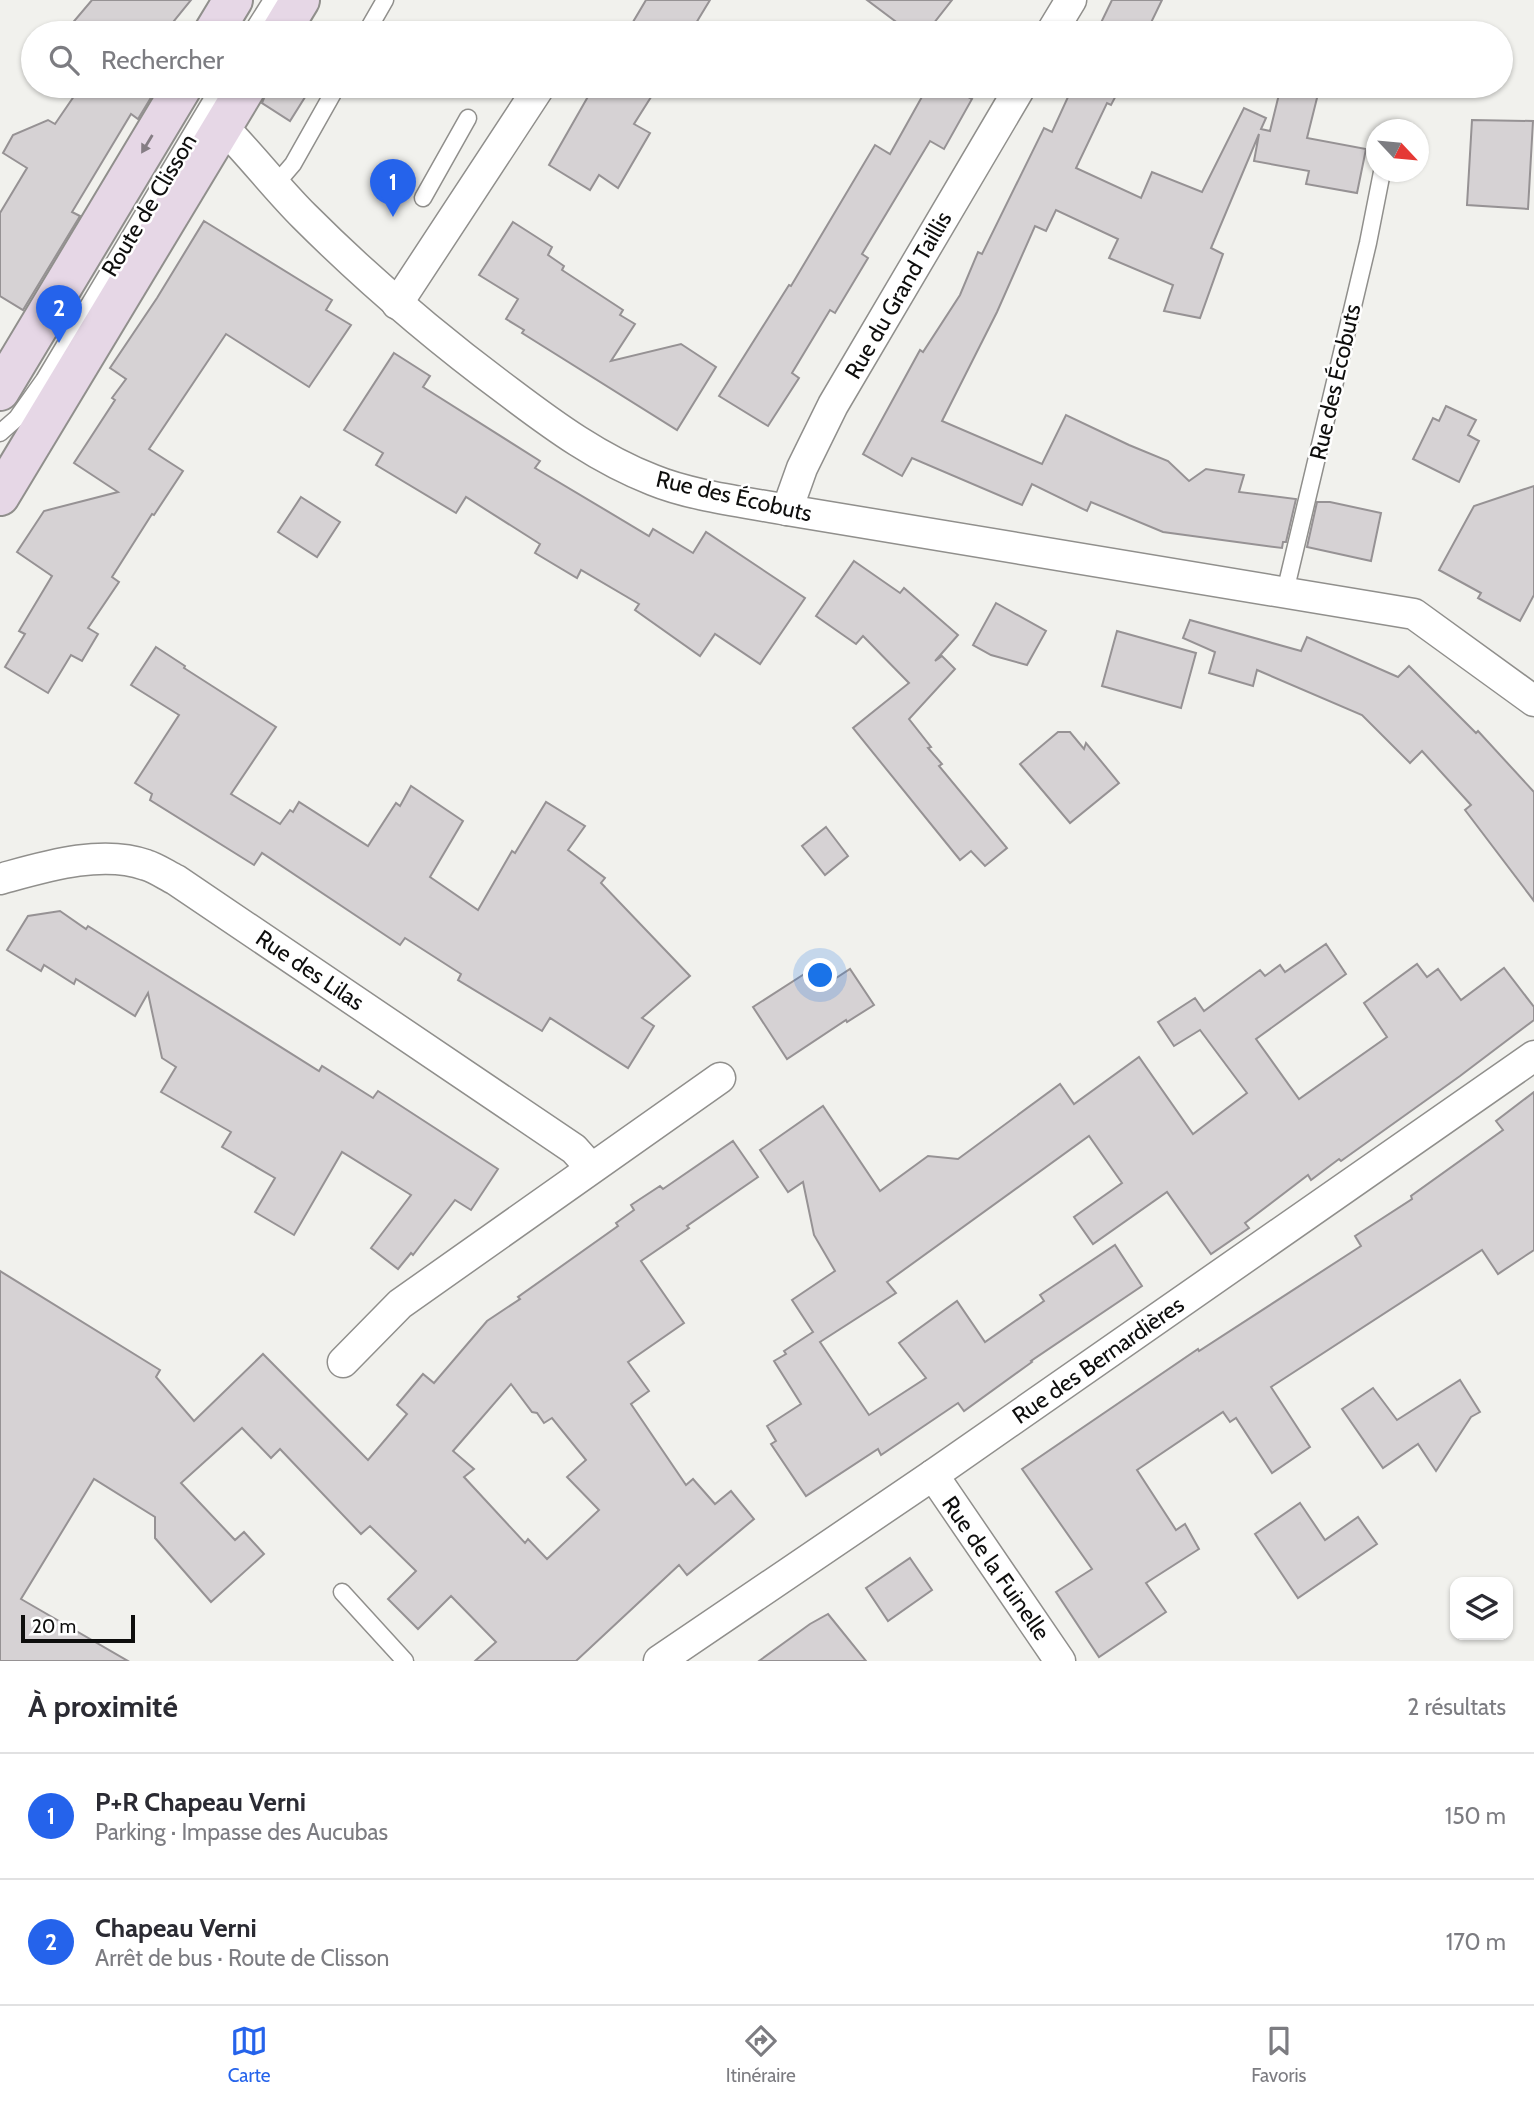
<!DOCTYPE html>
<html lang="fr">
<meta charset="utf-8">
<style>
body{margin:0;font-family:Cabin,sans-serif;background:#f7f7f7;color:#2b2b33}
.controls{position:absolute;right:21px;bottom:21px;display:grid;overflow:hidden;border-radius:14px;box-shadow:0 2px 5px #0004}
.controls button{width:63px;height:63px;display:grid;place-items:center;padding:0;border:0;border-bottom:2px solid #e1e1e2;background:#fff;color:#2b2b33;font:35px sans-serif}
.compass{position:absolute;left:1366px;top:119px;width:63px;height:63px;border-radius:50%;background:#fff;box-shadow:0 2px 5px #0004;rotate:116deg}
.scale{position:absolute;left:21px;bottom:18px;width:114px;box-sizing:border-box;padding-left:7px;border:4px solid #0e0e0d;border-top:0;font-size:19px;line-height:24px;white-space:nowrap;color:#0e0e0d;-webkit-text-stroke:5px #fff;paint-order:stroke}
.you{position:absolute;left:821px;top:976px;width:24px;height:24px;margin:-18px;border:5px solid #fff;border-radius:50%;background:#1a73e8;box-shadow:0 0 0 10px #1a73e833}
.badge{display:grid;place-items:center;width:46px;height:46px;border-radius:50%;background:#2563eb;color:#fff;font-size:23px;font-weight:700}
.pin{position:absolute;translate:-50% -58px;filter:drop-shadow(0 2px 4px #0008)}
.pin::after{content:'';position:absolute;top:37px;width:24px;height:21px;background:inherit;clip-path:polygon(0 0,100% 0,50% 100%)}
.list{margin:0;padding:0;list-style:none}
h2{display:flex;justify-content:space-between;align-items:center;height:91px;margin:0;padding:0 28px;font-size:30px}
h2 small{font-size:23px;font-weight:400;color:#7c7c81}
.list li{display:grid;grid-template-columns:46px 1fr auto;gap:21px;align-items:center;box-sizing:border-box;height:126px;padding:0 28px;border-top:2px solid #e1e1e2}
.list b{display:block;font-size:26px;white-space:nowrap}
.list p{margin:0;font-size:23px;white-space:nowrap;color:#7c7c81}
.list em{font-size:23px;font-style:normal;color:#7c7c81}
.icon{flex:none;width:38px;height:38px;fill:none;stroke:currentColor;stroke-width:2;stroke-linecap:round;stroke-linejoin:round}
.map{position:relative;flex:none;width:1534px;height:1661px;overflow:hidden}
.search{position:absolute;background:#fff;box-shadow:0 2px 5px #0004;left:21px;right:21px;top:21px;height:77px;display:flex;align-items:center;gap:18px;box-sizing:border-box;padding:0 24px;border-radius:38px;color:#7c7c81;font-size:26px}
.sheet{height:343px;background:#fff}
nav{display:flex;justify-content:space-around;align-items:center;box-sizing:border-box;height:98px;border-top:2px solid #e1e1e2;background:#fff;font-size:19px;color:#7c7c81}
nav a{display:grid;justify-items:center;gap:4px}
nav .on{color:#2563eb}
.map>svg:first-child{display:block}
.building{fill:#d6d2d4;stroke:#969294;stroke-width:2;fill-rule:evenodd}
.lines{fill:none;stroke-linecap:round;stroke-linejoin:round}
.service-casing{stroke:#908f8c;stroke-width:19}
.minor-casing{stroke:#908f8c;stroke-width:33}
.secondary-casing{stroke:#908f8c;stroke-width:42}
.service{stroke:#fff;stroke-width:16}
.minor{stroke:#fff;stroke-width:30}
.secondary{stroke:#e6d7e6;stroke-width:38}
.oneway{fill:#857d84}
.labels{text-anchor:middle;stroke-width:5;stroke-linejoin:round;paint-order:stroke}
.street-label{font-size:23px;fill:#0e0e0d;stroke:#fff}
</style>
<div class="map">
<svg width="1534" height="1661" viewBox="0 0 1534 1661">
<rect width="100%" height="100%" fill="#f1f1ed"/>
<g class="building">
<polygon points="92,0 191,0 169,27 177,33 64,33"/>
<polygon points="646,0 710,0 690,33 633,33 638,25 633,22"/>
<polygon points="867,0 952,0 926,33 911,33"/>
<polygon points="1112,0 1162,0 1146,33 1096,33"/>
<polygon points="81,86 158,86 138,119 131,114 72,212 80,216 23,310 0,296 0,213 27,168 3,153 13,135 48,120 55,124"/>
<polygon points="269,86 312,86 290,121 262,103"/>
<polygon points="594,86 658,86 634,124 650,133 618,188 599,175 590,190 549,165"/>
<polygon points="928,86 948,86 972,99 944,149 930,141 862,254 868,258 835,313 830,310 792,373 799,378 768,426 719,396 789,285 791,286 875,145 890,154"/>
<polygon points="1073,86 1121,86 1111,105 1107,103 1076,168 1141,198 1152,172 1202,192 1244,108 1266,118 1261,129 1270,131 1281,86 1320,86 1307,138 1366,149 1357,193 1306,184 1309,171 1254,161 1259,134 1211,248 1223,254 1200,318 1164,311 1173,285 1109,258 1118,239 1056,210 1046,231 1035,226 997,312 942,421 1042,464 1066,415 1129,445 1168,461 1189,481 1206,469 1244,475 1239,492 1296,499 1286,542 1283,542 1282,548 1163,532 1091,502 1087,511 1032,484 1022,505 912,458 902,476 863,454 920,350 923,352 960,295 978,252 982,254 1044,128 1052,132"/>
<polygon points="1472,120 1533,121 1528,209 1467,205"/>
<polygon points="204,221 332,300 326,310 351,325 309,387 226,334 149,449 183,471 154,515 152,514 112,577 119,582 88,628 98,634 82,661 71,655 48,693 5,667 25,634 19,631 52,576 17,552 44,511 118,492 74,463 115,400 112,398 126,379 110,368 157,298"/>
<polygon points="513,222 552,247 548,255 564,266 562,270 623,310 620,315 635,324 611,361 681,344 716,367 677,430 522,333 524,330 506,319 518,299 479,275"/>
<polygon points="394,353 430,376 423,387 540,461 535,468 649,536 653,529 693,553 706,532 805,598 760,664 715,634 700,656 635,610 639,604 581,570 577,578 535,553 540,544 466,497 456,513 376,465 383,453 344,430"/>
<polygon points="1446,406 1476,420 1468,435 1479,441 1459,482 1413,459 1433,418 1439,421"/>
<polygon points="1534,486 1534,595 1520,621 1478,598 1481,593 1439,570 1474,506"/>
<polygon points="301,497 340,522 317,557 278,532"/>
<polygon points="1317,502 1330,502 1381,513 1371,561 1307,547"/>
<polygon points="854,561 900,593 904,588 958,635 935,661 942,656 955,669 909,719 931,747 928,748 942,764 939,766 1007,848 985,866 971,851 960,860 853,728 909,683 863,636 856,644 816,616"/>
<polygon points="996,603 1046,631 1027,665 991,655 973,645"/>
<polygon points="1190,620 1301,651 1307,637 1398,677 1409,666 1476,733 1478,731 1534,792 1534,901 1465,810 1471,805 1422,751 1410,763 1362,715 1257,670 1253,686 1209,673 1215,652 1183,638"/>
<polygon points="1117,631 1196,653 1181,708 1102,686"/>
<polygon points="156,647 185,666 184,668 276,727 231,794 280,824 290,810 293,812 299,802 368,846 396,803 400,806 411,786 463,821 430,877 478,910 512,851 515,853 546,802 585,826 568,850 605,878 601,883 690,976 642,1018 654,1026 628,1068 550,1018 542,1031 458,980 461,974 405,938 400,945 262,853 254,865 150,800 152,794 135,783 179,715 131,685"/>
<polygon points="1058,732 1070,732 1084,749 1086,743 1119,783 1070,823 1020,764"/>
<polygon points="826,827 848,856 825,875 802,846"/>
<polygon points="60,911 86,929 88,926 319,1071 322,1066 373,1098 378,1091 498,1169 471,1210 455,1200 413,1255 411,1253 398,1269 371,1248 411,1195 342,1152 294,1235 255,1212 275,1178 222,1147 231,1132 161,1092 176,1067 162,1058 148,993 135,1016 76,979 74,984 44,965 41,971 7,950 28,916"/>
<polygon points="1326,944 1346,974 1256,1039 1299,1099 1387,1037 1364,1003 1417,964 1427,977 1438,969 1461,1000 1504,968 1534,1007 1534,1020 1460,1076 1341,1161 1339,1159 1311,1180 1308,1175 1245,1223 1249,1228 1211,1254 1167,1192 1093,1244 1074,1217 1122,1183 1089,1136 887,1282 896,1293 820,1342 869,1415 926,1378 899,1343 957,1301 985,1342 1044,1301 1040,1295 1115,1245 1142,1286 1031,1361 1032,1362 964,1411 958,1403 881,1455 878,1449 806,1496 771,1444 776,1441 767,1426 801,1404 774,1361 786,1354 784,1351 813,1332 792,1300 835,1271 814,1235 803,1182 788,1192 760,1150 823,1106 880,1191 928,1156 958,1159 1060,1084 1074,1104 1139,1057 1193,1134 1247,1093 1200,1030 1174,1046 1158,1022 1195,998 1204,1011 1260,970 1265,976 1280,965 1285,972"/>
<polygon points="812,969 824,986 850,969 874,1005 847,1022 846,1020 787,1059 753,1007"/>
<polygon points="1534,1092 1534,1250 1498,1274 1482,1250 1271,1387 1310,1447 1272,1473 1236,1418 1230,1422 1223,1412 1137,1470 1176,1530 1185,1524 1199,1549 1146,1583 1166,1612 1099,1657 1056,1592 1092,1569 1022,1469 1198,1349 1199,1351 1361,1246 1355,1236 1412,1199 1411,1196 1503,1130 1496,1121"/>
<path d="M733,1141L758,1177L687,1226L689,1228L641,1261L684,1323L628,1362L649,1391L631,1404L686,1485L693,1479L715,1504L731,1491L754,1519L687,1575L679,1565L576,1661H475L496,1642L451,1596L418,1629L388,1599L416,1571L370,1526L361,1534L280,1449L271,1458L242,1428L181,1483L235,1540L244,1532L264,1554L211,1602L155,1538V1517L94,1479L21,1599L128,1661H0V1271L160,1370L156,1377L194,1421L263,1354L368,1460L407,1414L397,1405L423,1374L434,1383L487,1321L520,1299L518,1297L618,1226L616,1223L634,1210L631,1205L660,1186L663,1189ZM511,1384L532,1412L537,1413L544,1423L552,1418L586,1460L567,1477L599,1510L547,1559L528,1539L525,1543L464,1477L474,1469L453,1451Z"/>
<polygon points="1460,1380 1480,1412 1471,1417 1436,1471 1418,1444 1383,1468 1342,1409 1373,1388 1397,1420"/>
<polygon points="1300,1503 1325,1540 1358,1517 1377,1544 1298,1598 1255,1534"/>
<polygon points="910,1558 932,1590 888,1621 866,1588"/>
<polygon points="828,1614 866,1661 759,1661 810,1624"/>
</g>
<g class="lines">
<defs>
<g id="service">
<polyline points="251,33 272,0"/>
<polyline points="366,33 385,0"/>
<polyline points="275,185 293,164 337,86"/>
<polyline points="423,198 468,118"/>
<polyline points="0,433 17,418 44,380 220,86"/>
<polyline points="1285,592 1368,243 1382,172"/>
<polyline points="342,1592 405,1661"/>
</g>
<g id="minor">
<polyline points="1051,33 1071,0"/>
<path d="M222,126C251,155 275,187 304,216C368,280 436,338 509,392C554,426 599,459 653,480C692,496 745,502 787,510L1414,614L1534,701"/>
<polyline points="397,304 540,86"/>
<polyline points="787,510 802,468 833,405 1021,86"/>
<path d="M0,879C44,867 101,849 146,865C156,868 166,875 176,880L574,1149L591,1168"/>
<polyline points="343,1362 400,1304 720,1078"/>
<polyline points="933,1475 1060,1661"/>
<polyline points="659,1661 933,1475 1534,1056"/>
</g>
<g id="secondary">
<polyline points="213,33 233,0"/>
<polyline points="280,33 300,0"/>
<polyline points="0,391 183,86"/>
<polyline points="0,496 247,86"/>
</g>
</defs>
<use href="#service" class="service-casing"/>
<use href="#minor" class="minor-casing"/>
<use href="#secondary" class="secondary-casing"/>
<use href="#service" class="service"/>
<use href="#minor" class="minor"/>
<use href="#secondary" class="secondary"/>
</g>
<defs><path id="oneway-solid" d="M-6-.8H1V-3.2L6.5 0L1 3.2V.8H-6Z" transform="scale(1.75)"/></defs>
<use class="oneway" href="#oneway-solid" transform="translate(147 144) rotate(121)"/>
<g class="labels">
<g class="street-label">
<text transform="translate(149 205) rotate(-59)" y="8">Route de Clisson</text>
<text transform="translate(898 295) rotate(-60)" y="8">Rue du Grand Taillis</text>
<text transform="translate(1335 382) rotate(-77)" y="8">Rue des Écobuts</text>
<text transform="translate(734 496) rotate(13)" y="8">Rue des Écobuts</text>
<text transform="translate(310 970) rotate(34)" y="8">Rue des Lilas</text>
<text transform="translate(1098 1360) rotate(-35)" y="8">Rue des Bernardières</text>
<text transform="translate(996 1568) rotate(55)" y="8">Rue de la Fuinelle</text>
</g>
</g>
</svg>
<div class="controls">
<button><svg class="icon" aria-label="layers" viewBox="0 0 24 24"><path d="M12 4l9 5-9 5-9-5zM3 14l9 5 9-5"/></svg></button>
</div>
<svg class="compass" viewBox="-18 -18 36 36"><path d="M0-13l5 13h-10z" fill="#e53935"/><path d="M0 13l5-13h-10z" fill="#7c7c81"/></svg>
<div class="scale">20 m</div>
<div class="you"></div>
<div class="pin badge" style="left:393px;top:217px">1</div>
<div class="pin badge" style="left:59px;top:343px">2</div>
<div class="search"><svg class="icon" aria-label="search" viewBox="0 0 24 24"><circle cx="10" cy="10" r="6"/><path d="M15 15l6 6"/></svg>Rechercher</div>
</div>
<section class="sheet">
<h2>À proximité<small>2 résultats</small></h2>
<ul class="list">
<li><span class="badge">1</span><div><b>P+R Chapeau Verni</b><p>Parking · Impasse des Aucubas</p></div><em>150 m</em></li>
<li><span class="badge">2</span><div><b>Chapeau Verni</b><p>Arrêt de bus · Route de Clisson</p></div><em>170 m</em></li>
</ul>
</section>
<nav>
<a class="on"><svg class="icon" aria-label="map" viewBox="0 0 24 24"><path d="M3 6l6-2 6 2 6-2v14l-6 2-6-2-6 2zM9 4v14M15 6v14"/></svg>Carte</a>
<a><svg class="icon" aria-label="directions" viewBox="0 0 24 24"><path d="M12 3l9 9-9 9-9-9zM9 14v-3h6M13 9l2 2-2 2"/></svg>Itinéraire</a>
<a><svg class="icon" aria-label="saved" viewBox="0 0 24 24"><path d="M7 4h10v16l-5-4-5 4z"/></svg>Favoris</a>
</nav>
